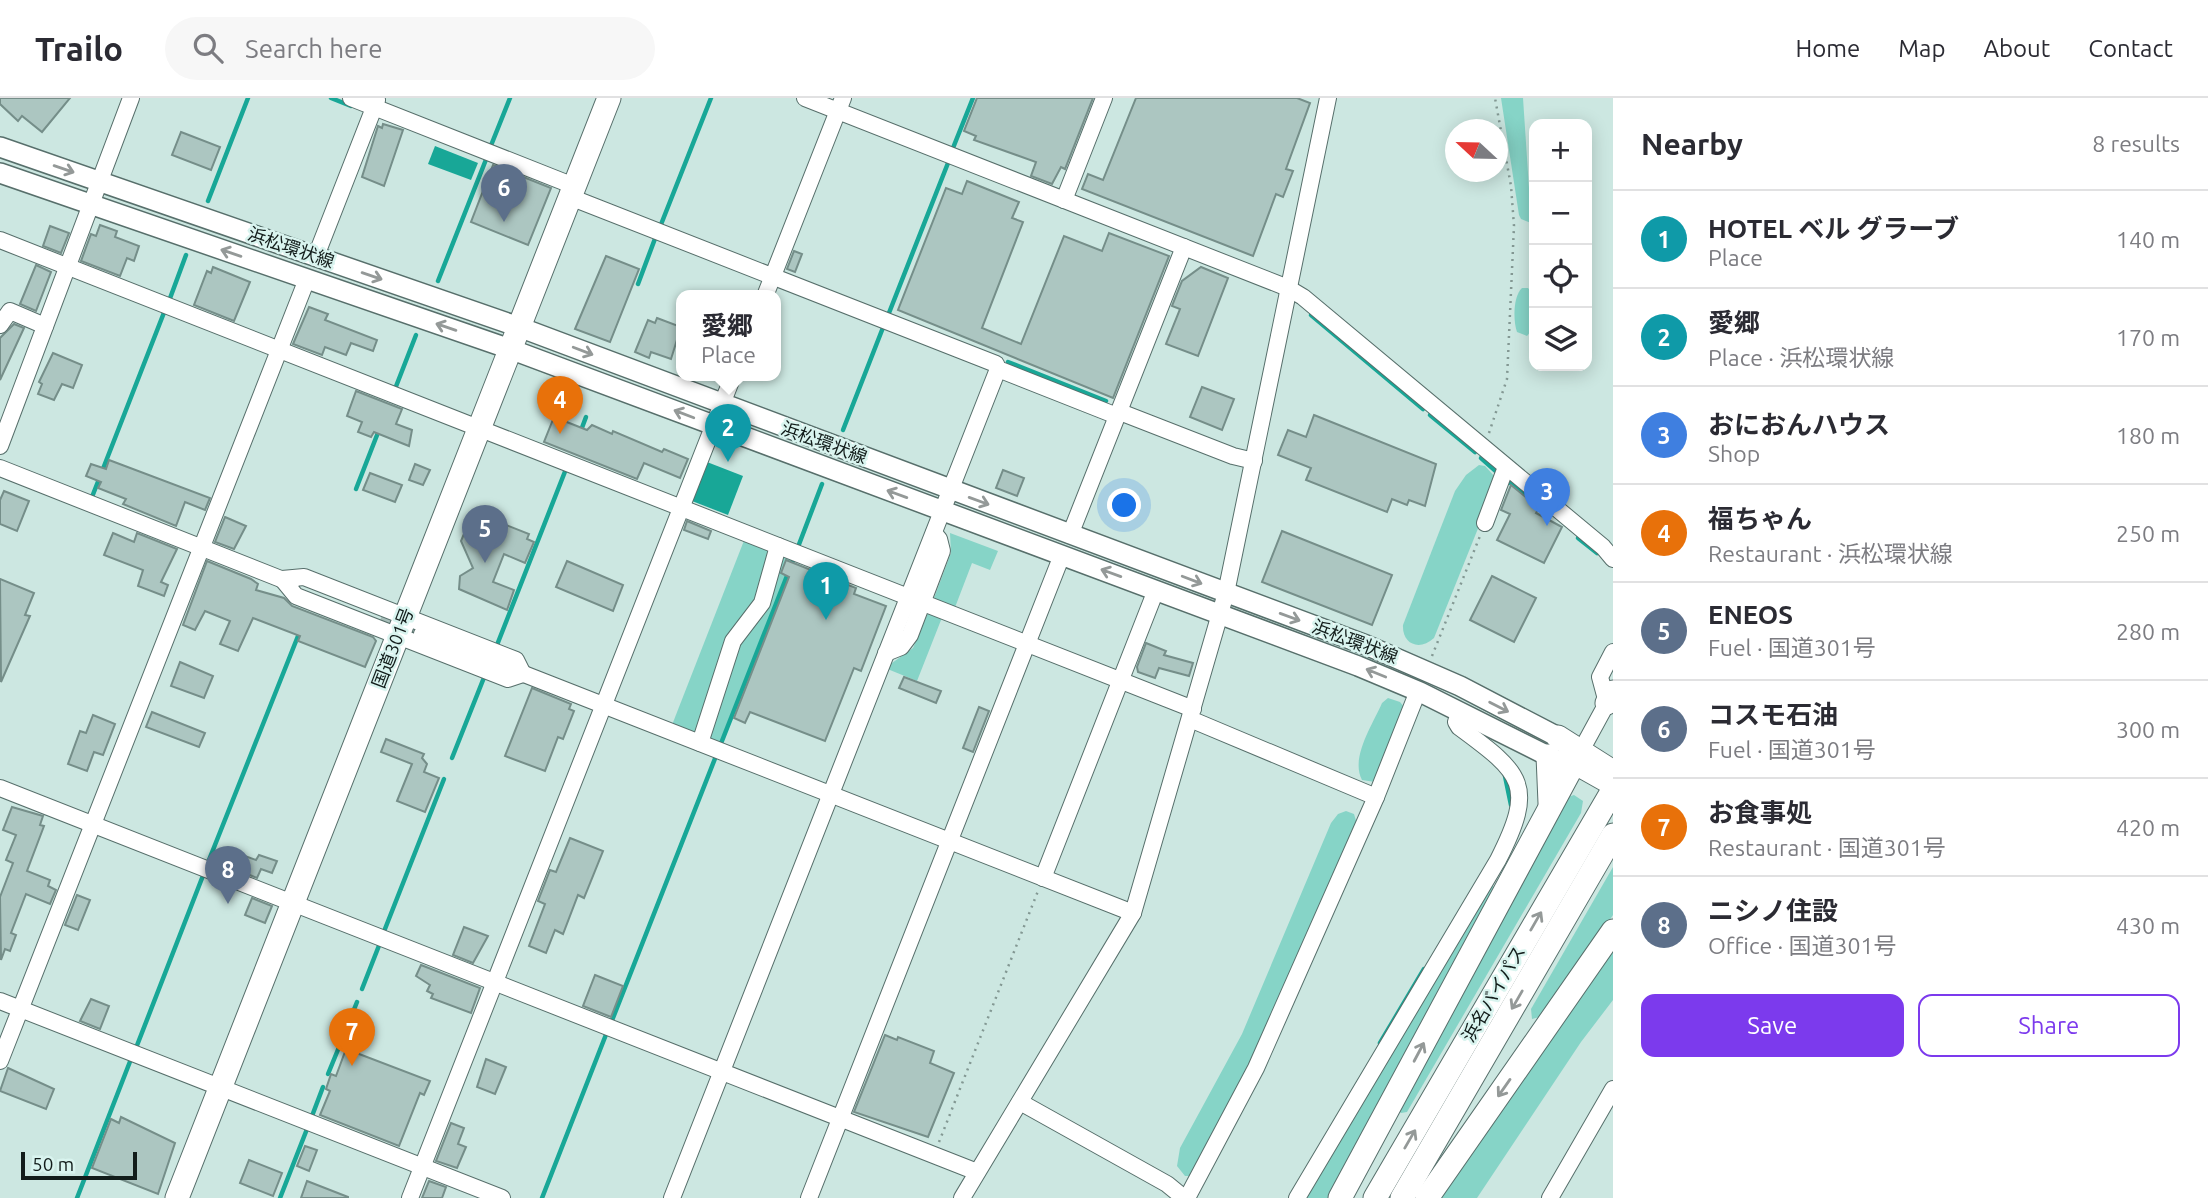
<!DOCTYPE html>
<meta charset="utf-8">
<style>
body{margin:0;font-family:Ubuntu,"Noto Sans JP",sans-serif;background:#f7f7f7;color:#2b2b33}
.controls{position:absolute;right:21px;top:21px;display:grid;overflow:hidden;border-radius:14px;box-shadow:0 4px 18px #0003}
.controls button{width:63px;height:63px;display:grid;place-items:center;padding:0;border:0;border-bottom:2px solid #e1e1e2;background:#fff;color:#2b2b33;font:35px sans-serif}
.compass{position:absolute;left:1445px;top:21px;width:63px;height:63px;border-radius:50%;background:#fff;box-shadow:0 4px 18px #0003;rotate:292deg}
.scale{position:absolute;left:21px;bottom:18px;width:116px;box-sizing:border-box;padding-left:7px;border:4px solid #121c1a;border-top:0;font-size:19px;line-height:24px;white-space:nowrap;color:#121c1a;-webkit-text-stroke:5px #d9f4ef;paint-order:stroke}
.you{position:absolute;left:1125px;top:408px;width:24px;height:24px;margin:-18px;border:5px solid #fff;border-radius:50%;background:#1a73e8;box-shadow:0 0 0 10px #1a73e833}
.badge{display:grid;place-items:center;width:46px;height:46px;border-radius:50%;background:#7c3aed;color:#fff;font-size:23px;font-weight:700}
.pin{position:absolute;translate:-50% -58px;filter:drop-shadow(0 2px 4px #0008)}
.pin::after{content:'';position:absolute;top:37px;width:24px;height:21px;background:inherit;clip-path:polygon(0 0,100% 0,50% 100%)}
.popup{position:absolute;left:676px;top:192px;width:105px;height:91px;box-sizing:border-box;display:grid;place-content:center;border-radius:14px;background:#fff;filter:drop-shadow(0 2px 5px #0005);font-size:23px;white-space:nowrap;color:#7c7c81}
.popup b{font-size:26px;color:#2b2b33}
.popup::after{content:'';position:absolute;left:50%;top:100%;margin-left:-14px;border:14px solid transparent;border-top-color:#fff}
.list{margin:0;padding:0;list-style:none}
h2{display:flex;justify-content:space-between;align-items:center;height:91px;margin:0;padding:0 28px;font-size:30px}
h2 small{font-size:23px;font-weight:400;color:#7c7c81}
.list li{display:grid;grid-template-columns:46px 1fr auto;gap:21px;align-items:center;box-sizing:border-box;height:98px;padding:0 28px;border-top:2px solid #e1e1e2}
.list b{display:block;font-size:26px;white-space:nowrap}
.list p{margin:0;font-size:23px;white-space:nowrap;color:#7c7c81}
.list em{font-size:23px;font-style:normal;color:#7c7c81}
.actions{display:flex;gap:14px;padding:21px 28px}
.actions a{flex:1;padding:16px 0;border:2px solid #7c3aed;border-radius:14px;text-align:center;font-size:24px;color:#7c3aed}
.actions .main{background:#7c3aed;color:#fff}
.icon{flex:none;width:38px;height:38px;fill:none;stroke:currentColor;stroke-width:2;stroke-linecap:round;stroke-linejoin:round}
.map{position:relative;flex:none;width:1613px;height:1100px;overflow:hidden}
header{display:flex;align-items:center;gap:42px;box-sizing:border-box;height:98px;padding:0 35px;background:#fff;border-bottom:2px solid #e1e1e2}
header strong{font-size:33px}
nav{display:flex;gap:38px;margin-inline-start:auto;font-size:24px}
.search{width:490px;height:63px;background:#f7f7f7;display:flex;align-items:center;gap:18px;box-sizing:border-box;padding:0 24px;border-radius:38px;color:#7c7c81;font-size:26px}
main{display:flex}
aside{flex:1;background:#fff}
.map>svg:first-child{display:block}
.green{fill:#86d4c7}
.water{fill:#18a797}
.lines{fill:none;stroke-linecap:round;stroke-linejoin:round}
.stream{stroke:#18a797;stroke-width:4.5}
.building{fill:#acc6c1;stroke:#758e89;stroke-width:2}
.minor-tunnel{stroke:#a7beb9;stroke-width:16;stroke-dasharray:16 8;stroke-linecap:butt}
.minor-casing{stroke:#576f6b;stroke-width:18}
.major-casing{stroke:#576f6b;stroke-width:22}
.highway-casing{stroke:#576f6b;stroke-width:25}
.path{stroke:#839893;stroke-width:2.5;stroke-dasharray:2 5;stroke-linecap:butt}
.minor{stroke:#fff;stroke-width:16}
.major{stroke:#fff;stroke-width:19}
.highway{stroke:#fff;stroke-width:23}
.oneway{stroke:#949998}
.labels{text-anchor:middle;stroke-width:5;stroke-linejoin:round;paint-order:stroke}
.street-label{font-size:18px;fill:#121c1a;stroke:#d9f4ef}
</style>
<header>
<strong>Trailo</strong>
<div class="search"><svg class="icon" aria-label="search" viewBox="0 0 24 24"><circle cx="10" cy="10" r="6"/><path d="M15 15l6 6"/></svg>Search here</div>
<nav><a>Home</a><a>Map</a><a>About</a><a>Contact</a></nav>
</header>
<main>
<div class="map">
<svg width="1613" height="1100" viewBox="0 0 1613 1100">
<rect width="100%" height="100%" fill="#cce7e1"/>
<g class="green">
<polygon points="1501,0 1523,0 1529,90 1534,97 1534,124 1531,125 1521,121 1519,117"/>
<path d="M1522,190H1528C1537,199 1536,229 1527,238L1517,234C1513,223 1513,198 1522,190Z"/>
<path d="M1479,367L1485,368L1495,379L1481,423L1434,540C1420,553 1402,547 1403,527L1455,393L1466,377Z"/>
<polygon points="950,435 998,453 990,472 972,465 954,512 936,505 934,500 951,455"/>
<polygon points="745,440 793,458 719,646 672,627"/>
<polygon points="928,515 943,517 917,583 885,570 913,550"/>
<path d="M1388,600L1400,604L1405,610L1375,684L1362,682C1350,660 1373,626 1382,605Z"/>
<polygon points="1574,697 1583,703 1581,715 1407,1014 1401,1015 1399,1013 1568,699"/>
<polygon points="1346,713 1354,716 1357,726 1252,968 1191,1078 1185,1078 1177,1068 1180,1050 1242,936 1331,725 1338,716"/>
<polygon points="1613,769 1613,817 1543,918 1532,921 1531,911"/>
<polygon points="1491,787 1496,790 1330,1100 1303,1100"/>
<polygon points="1613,850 1613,902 1581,944 1477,1100 1439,1100"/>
</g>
<g class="water">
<polygon points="435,48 478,65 471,82 428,66"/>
<polygon points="707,364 743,378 728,417 692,403"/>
</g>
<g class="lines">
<g class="stream">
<polyline points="331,0 351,8"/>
<polyline points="490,50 510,0"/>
<polyline points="953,50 973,0"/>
<polyline points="208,103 248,0"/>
<polyline points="660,129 711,0"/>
<polyline points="438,183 487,59"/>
<polyline points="638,186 656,138"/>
<polyline points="169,203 186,157"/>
<polyline points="1311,217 1423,311"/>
<polyline points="887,220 948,65"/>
<polyline points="1008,264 1106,303"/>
<polyline points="395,291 416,237"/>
<polyline points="1430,317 1475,354"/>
<polyline points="843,332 884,227"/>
<polyline points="580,335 586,319"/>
<polyline points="1481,360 1499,376"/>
<polyline points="1506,381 1531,402"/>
<polyline points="356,391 379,332"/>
<polyline points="92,399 165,212"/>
<polyline points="1578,440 1597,455"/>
<polyline points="798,449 822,386"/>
<polyline points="497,547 566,371"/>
<polyline points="720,648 794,460"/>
<polyline points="452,660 485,577"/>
<polyline points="1505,678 1511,707"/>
<polyline points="207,767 300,533"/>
<polyline points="383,836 444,681"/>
<polyline points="362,891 380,845"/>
<polyline points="349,924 357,904"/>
<polyline points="611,925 716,658"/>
<polyline points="1380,945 1424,871"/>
<polyline points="136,950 204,775"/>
<polyline points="328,976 344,937"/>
<polyline points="312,1018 323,989"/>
<polyline points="77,1100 131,961"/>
<polyline points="280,1100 307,1031"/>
<polyline points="542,1100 607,934"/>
</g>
</g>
<g class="building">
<polygon points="0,0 70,0 42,34 22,18 18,23 0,6"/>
<polygon points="977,0 1093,0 1065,71 1061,69 1052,86 1031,78 1036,64 974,42 976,38 964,33"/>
<polygon points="1136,0 1297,0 1310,5 1286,71 1293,73 1283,99 1276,96 1253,158 1082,91 1088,76 1103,82"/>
<polygon points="383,26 403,32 384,88 362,79 378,28 382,30"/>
<polygon points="181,34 220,49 211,72 172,57"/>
<polygon points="493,67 551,90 528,147 471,124"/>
<polygon points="967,83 1019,104 1012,120 1023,124 982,230 1021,246 1064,138 1102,153 1109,135 1169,158 1113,300 898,212 946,90 962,96"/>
<polygon points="100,127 117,133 115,139 139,148 134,163 127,160 120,178 81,163 91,136 96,138"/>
<polygon points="50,128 69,135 61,155 43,148"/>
<polygon points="794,153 802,156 795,174 787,171"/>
<polygon points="606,158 639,171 610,244 575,231"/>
<polygon points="36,167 51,174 36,213 20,206"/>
<polygon points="213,169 250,184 234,223 194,207 207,173 211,175"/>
<polygon points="1201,169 1228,180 1198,258 1166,246 1180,211 1172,208 1182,183"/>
<polygon points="309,209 328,216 325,222 377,242 373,253 351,245 346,257 325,249 322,257 293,246"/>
<polygon points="657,220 681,229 671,261 651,254 649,260 635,254 648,222 655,225"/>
<polygon points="14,226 24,230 0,282 0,240"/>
<polygon points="53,255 82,267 73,290 62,286 54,302 38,296 42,286 39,284"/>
<polygon points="1202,289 1234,301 1222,332 1190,319"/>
<polygon points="356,293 402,311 396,326 412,332 409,348 374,334 371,339 358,334 362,324 347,318"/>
<polygon points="1314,317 1436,366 1425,408 1409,402 1407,407 1392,401 1387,414 1306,382 1311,370 1278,357 1288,332 1306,339"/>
<polygon points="554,319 587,332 592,327 612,336 613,333 662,354 664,351 688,361 680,380 644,365 637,381 544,344"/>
<polygon points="109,362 210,400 205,412 185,404 176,428 123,406 126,401 98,390 101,384 86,378 91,366 106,371"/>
<polygon points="415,366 430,372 423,387 409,382"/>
<polygon points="1003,372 1024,380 1017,398 996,390"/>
<polygon points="370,375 402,387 395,404 363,392"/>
<polygon points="1511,387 1539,410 1536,415 1562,429 1544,465 1497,442 1510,416 1501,412"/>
<polygon points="4,393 29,403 17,433 0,426 0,402"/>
<polygon points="473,414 529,436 527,441 534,444 525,465 504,456 493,484 514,492 507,512 459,491 460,478 473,470 461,443"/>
<polygon points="225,419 246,428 234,451 215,444"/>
<polygon points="687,423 711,433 708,441 684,432"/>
<polygon points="1282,433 1392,477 1372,527 1262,484"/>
<polygon points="113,435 134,444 137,435 177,451 161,484 168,487 164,498 138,488 143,472 104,457"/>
<polygon points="786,462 856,490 854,496 886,508 861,573 854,570 825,643 750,614 745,625 734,620 789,479 781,475"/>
<polygon points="207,463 251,481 258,486 256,492 284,500 292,508 373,539 376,543 365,569 298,543 300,538 253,520 238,553 220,546 230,523 205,513 195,532 183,527"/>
<polygon points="567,463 623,487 613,513 556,489"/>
<polygon points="1492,478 1536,500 1514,544 1470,522"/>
<polygon points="0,481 34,495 25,517 30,518 1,584"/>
<polygon points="1146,545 1166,553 1164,557 1193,565 1189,578 1159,570 1155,580 1138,574 1137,569"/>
<polygon points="180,564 213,578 204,600 171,588"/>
<polygon points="904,579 941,593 936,605 899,590"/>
<polygon points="532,590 571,606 569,611 574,613 563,641 558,639 545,673 505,658"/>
<polygon points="979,609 989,613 973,654 963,650"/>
<polygon points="152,614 205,635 199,649 146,629"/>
<polygon points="93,617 115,626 103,657 94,654 87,673 68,666 80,633 86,635"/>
<polygon points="386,641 424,656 422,660 427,666 424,674 439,680 425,714 397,703 412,666 381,654"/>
<polygon points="12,709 43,718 40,727 44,728 27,773 50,782 48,788 56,792 50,806 26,796 11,835 16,837 10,853 5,851 1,862 0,799 13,765 6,762 16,737 3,732"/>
<polygon points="570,740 603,753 584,800 578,797 563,836 555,832 546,855 529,848 545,806 538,803 550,772 556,774"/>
<polygon points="259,757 277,763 272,775 261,771 257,780 228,768 231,759 243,763 245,758 256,762"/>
<polygon points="77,797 90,802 78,832 65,827"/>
<polygon points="252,800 272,808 265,825 245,817"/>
<polygon points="464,829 488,838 473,865 453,857"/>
<polygon points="421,867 480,890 471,915 431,900 433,896 427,893 430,887 416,878"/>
<polygon points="595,877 623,888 611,919 583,908"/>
<polygon points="91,901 109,908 100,931 80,923"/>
<polygon points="885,937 897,942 898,939 934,953 930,965 954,975 928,1039 854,1014"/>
<polygon points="346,951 430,983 424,997 420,995 399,1048 320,1017 330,993 326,991 331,976 336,978"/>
<polygon points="486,961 506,969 495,996 477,989"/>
<polygon points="8,970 54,991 46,1011 0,993"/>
<polygon points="121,1019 175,1045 158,1096 92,1070 111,1021 119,1025"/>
<polygon points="451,1025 464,1030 458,1046 466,1049 457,1070 436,1063"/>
<polygon points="305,1048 317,1052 309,1073 297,1068"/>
<polygon points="249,1062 282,1075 273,1098 240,1085"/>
<polygon points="307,1083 348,1099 348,1100 301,1100"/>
<polygon points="429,1083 446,1089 442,1100 422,1100"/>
</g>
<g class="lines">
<polyline class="minor-tunnel" points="381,520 422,536"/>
<defs>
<g id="minor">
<polyline points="351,0 574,88"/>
<polyline points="805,0 1288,190 1303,199 1603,449 1613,461"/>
<polyline points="570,99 996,266 998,271 1117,318"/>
<polyline points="1064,102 1104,0"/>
<polyline points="0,142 1193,611"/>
<polyline points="316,158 377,2"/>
<polyline points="765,198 843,0"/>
<polyline points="0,227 10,213 45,228"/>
<polyline points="1120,314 1233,358 1254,363"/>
<polyline points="0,348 131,0"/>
<polyline points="0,370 291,485"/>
<polyline points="1485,425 1506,369"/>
<polyline points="1070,437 1184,149"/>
<polygon points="304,479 516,562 523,576 508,581 296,498 282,481"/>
<polyline points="422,536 1133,815"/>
<polyline points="886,555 901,549 910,537 942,453 939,441 934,435"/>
<polyline points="1190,621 1376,699"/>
<polyline points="700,645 733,543 762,505 778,448"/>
<polyline points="1548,658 1565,663 1613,690"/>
<polyline points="1576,662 1607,605 1600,579 1613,554"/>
<polyline points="0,690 977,1074"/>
<polyline points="1043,780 1156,492"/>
<polyline points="0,903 502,1100"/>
<polyline points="0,963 307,181"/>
<polyline points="1020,1004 1167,1086 1184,1100"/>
<polyline points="410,1100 733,278"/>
<polyline points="672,1100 998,271"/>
<polyline points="809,1100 1062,457"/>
<polyline points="962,1100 1133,815 1226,495 1328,0"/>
<polyline points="1187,1100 1256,970 1376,699 1418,593"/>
<path d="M1297,1100L1498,762C1536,687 1523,676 1459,629L1456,624L1460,613"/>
<polyline points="1550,1100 1613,991"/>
</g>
<g id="major">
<polyline points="0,49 519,229 1366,547 1460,588 1558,639"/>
<polyline points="0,75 510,251 1358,568 1420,594 1548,658"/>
</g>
<g id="highway">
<polyline points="1607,605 1613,594"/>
<polyline points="1558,639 1613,674"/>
<polyline points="1548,658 1550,705"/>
<polyline points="177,1100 609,0"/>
<polyline points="1340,1100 1573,667"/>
<polyline points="1375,1100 1613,692"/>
<polyline points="1402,1100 1613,737"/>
<polyline points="1427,1100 1613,833"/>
</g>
</defs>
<use href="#minor" class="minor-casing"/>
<use href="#major" class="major-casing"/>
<use href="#highway" class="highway-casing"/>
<g class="path">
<polyline points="1489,335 1507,281 1514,128 1511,88 1495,0"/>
<polyline points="1432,558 1480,438"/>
<polyline points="939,1044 1038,793"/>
</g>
<use href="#minor" class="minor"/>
<use href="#major" class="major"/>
<use href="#highway" class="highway"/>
</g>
<defs><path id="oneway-shaft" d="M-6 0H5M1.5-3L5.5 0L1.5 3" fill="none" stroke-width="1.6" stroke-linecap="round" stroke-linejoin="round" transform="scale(1.75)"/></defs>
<g class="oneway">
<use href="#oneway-shaft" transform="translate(64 71) rotate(19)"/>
<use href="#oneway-shaft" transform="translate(231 155) rotate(-161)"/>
<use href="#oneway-shaft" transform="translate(372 178) rotate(19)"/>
<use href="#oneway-shaft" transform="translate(446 229) rotate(-161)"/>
<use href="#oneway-shaft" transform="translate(583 253) rotate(21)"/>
<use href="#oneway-shaft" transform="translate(684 316) rotate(-159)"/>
<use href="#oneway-shaft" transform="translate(897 396) rotate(-160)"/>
<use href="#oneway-shaft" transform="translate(979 403) rotate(20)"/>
<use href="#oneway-shaft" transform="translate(1111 475) rotate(-160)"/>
<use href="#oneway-shaft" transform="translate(1192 482) rotate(21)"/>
<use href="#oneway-shaft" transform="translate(1290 519) rotate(20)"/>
<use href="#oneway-shaft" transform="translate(1376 575) rotate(-158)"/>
<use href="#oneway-shaft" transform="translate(1499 609) rotate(27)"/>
<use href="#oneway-shaft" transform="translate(1536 823) rotate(-60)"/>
<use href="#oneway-shaft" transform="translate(1517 902) rotate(120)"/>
<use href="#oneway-shaft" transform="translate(1419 954) rotate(-62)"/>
<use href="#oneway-shaft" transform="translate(1504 990) rotate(125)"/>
<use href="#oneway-shaft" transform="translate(1410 1041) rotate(-60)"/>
</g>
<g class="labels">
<g class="street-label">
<text transform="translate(291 150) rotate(19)" y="6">浜松環状線</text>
<text transform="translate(824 345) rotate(20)" y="6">浜松環状線</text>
<text transform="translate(1355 544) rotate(21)" y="6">浜松環状線</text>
<text transform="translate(393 550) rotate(-69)" y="6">国道301号</text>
<text transform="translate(1494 896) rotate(-60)" y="6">浜名バイパス</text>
</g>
</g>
</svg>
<div class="controls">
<button>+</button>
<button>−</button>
<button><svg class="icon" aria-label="locate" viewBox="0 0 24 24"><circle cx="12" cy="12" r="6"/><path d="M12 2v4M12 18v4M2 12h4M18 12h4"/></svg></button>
<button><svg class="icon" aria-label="layers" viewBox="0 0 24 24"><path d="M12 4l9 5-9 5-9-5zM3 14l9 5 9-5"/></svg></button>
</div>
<svg class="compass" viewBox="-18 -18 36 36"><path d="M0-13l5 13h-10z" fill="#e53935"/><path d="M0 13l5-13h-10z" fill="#7c7c81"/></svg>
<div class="scale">50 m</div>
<div class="you"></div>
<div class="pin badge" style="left:826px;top:522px;background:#0f9aa8">1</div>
<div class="pin badge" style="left:728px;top:364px;background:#0f9aa8">2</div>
<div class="popup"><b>愛郷</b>Place</div>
<div class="pin badge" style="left:1547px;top:428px;background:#3f7fe0">3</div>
<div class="pin badge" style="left:560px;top:336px;background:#e8710a">4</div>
<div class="pin badge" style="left:485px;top:465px;background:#5c6f8a">5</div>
<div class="pin badge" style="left:504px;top:124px;background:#5c6f8a">6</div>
<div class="pin badge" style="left:352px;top:968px;background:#e8710a">7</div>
<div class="pin badge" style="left:228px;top:806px;background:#5c6f8a">8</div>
</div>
<aside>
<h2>Nearby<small>8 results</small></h2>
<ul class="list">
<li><span class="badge" style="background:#0f9aa8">1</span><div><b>HOTEL ベル グラーブ</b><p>Place</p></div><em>140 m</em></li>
<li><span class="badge" style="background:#0f9aa8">2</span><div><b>愛郷</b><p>Place · 浜松環状線</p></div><em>170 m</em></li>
<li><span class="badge" style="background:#3f7fe0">3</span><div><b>おにおんハウス</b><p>Shop</p></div><em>180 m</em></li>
<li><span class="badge" style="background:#e8710a">4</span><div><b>福ちゃん</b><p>Restaurant · 浜松環状線</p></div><em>250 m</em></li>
<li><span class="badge" style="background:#5c6f8a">5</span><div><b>ENEOS</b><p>Fuel · 国道301号</p></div><em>280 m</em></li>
<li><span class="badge" style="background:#5c6f8a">6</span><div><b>コスモ石油</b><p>Fuel · 国道301号</p></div><em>300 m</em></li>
<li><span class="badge" style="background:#e8710a">7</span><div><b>お食事処</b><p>Restaurant · 国道301号</p></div><em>420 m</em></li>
<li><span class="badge" style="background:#5c6f8a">8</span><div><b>ニシノ住設</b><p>Office · 国道301号</p></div><em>430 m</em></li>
</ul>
<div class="actions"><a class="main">Save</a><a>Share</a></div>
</aside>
</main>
